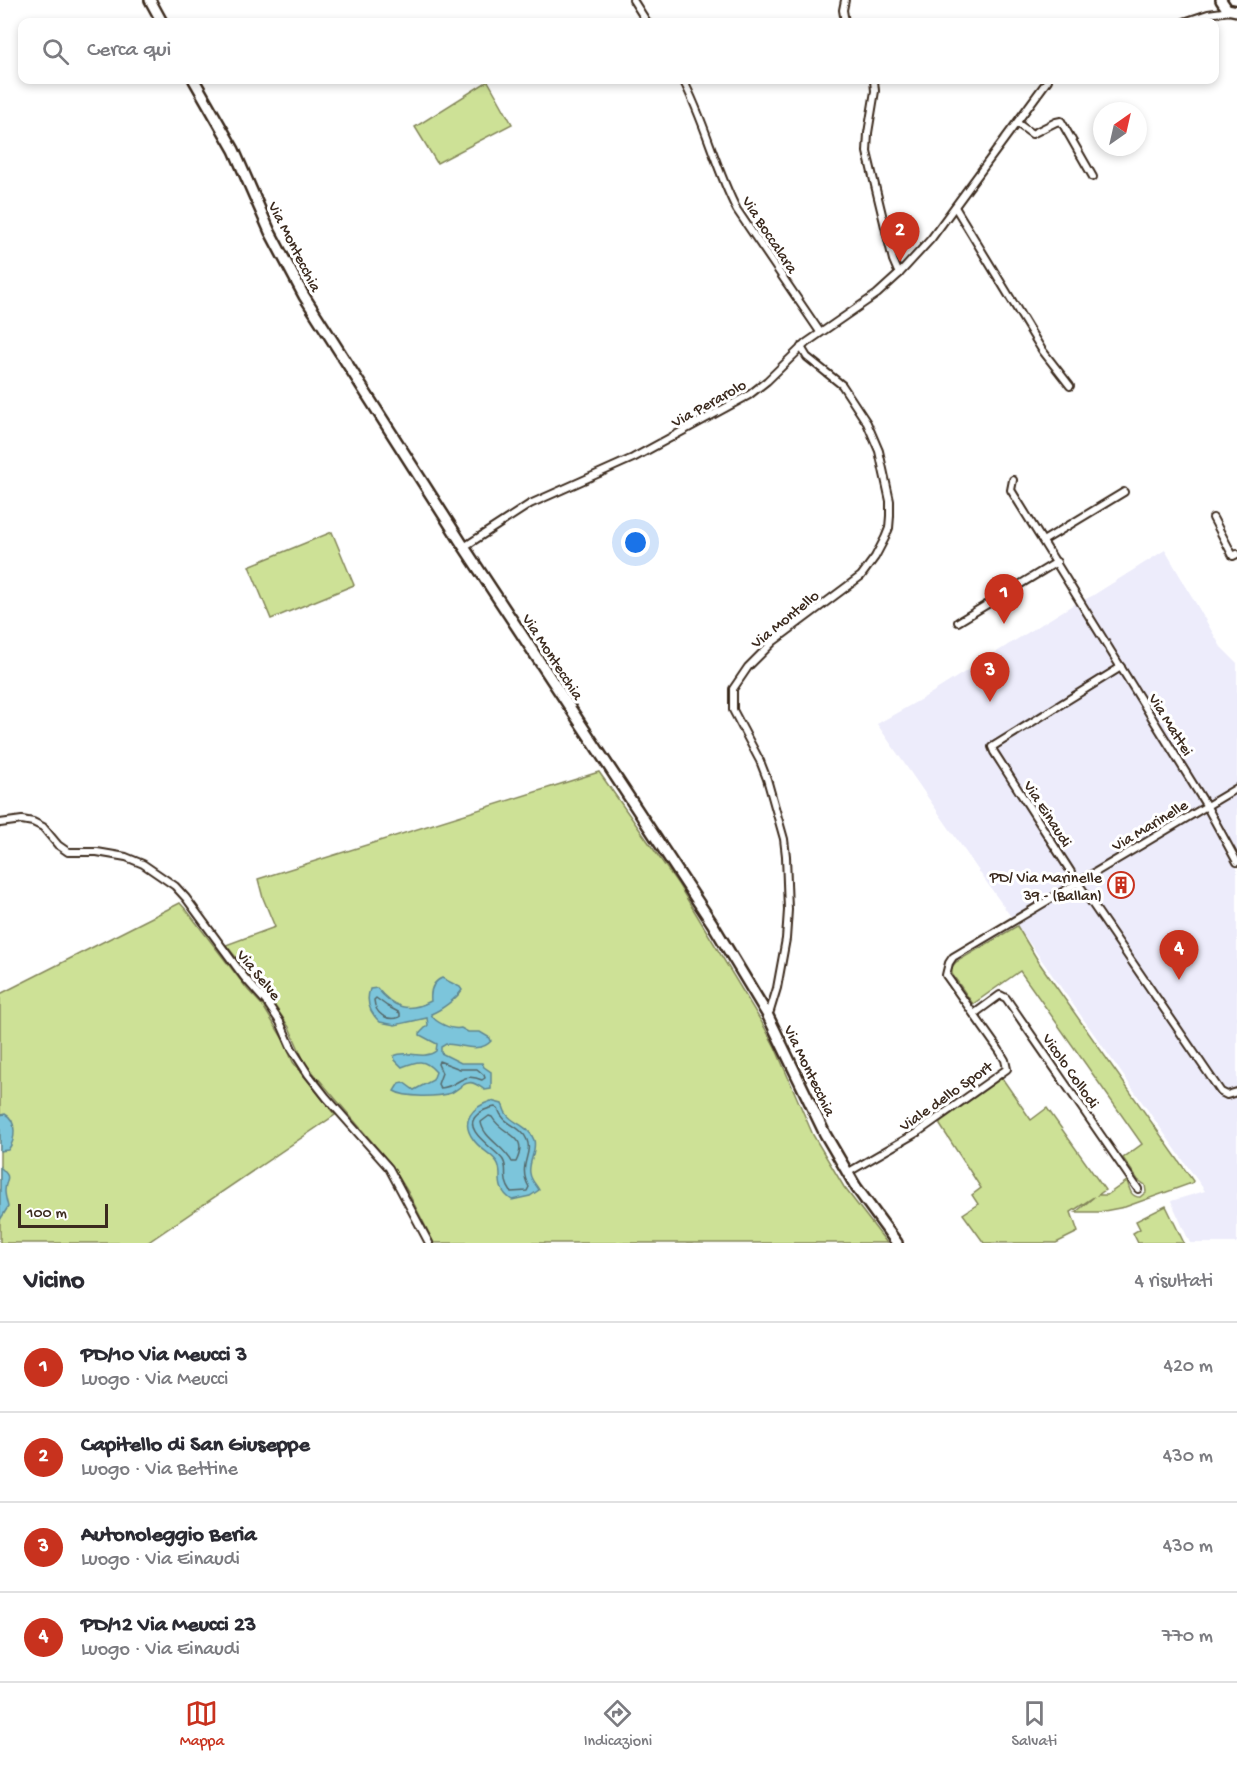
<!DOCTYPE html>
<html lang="it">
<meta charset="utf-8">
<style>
body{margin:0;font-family:"Gochi Hand",sans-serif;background:#f2f2f3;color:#2b2b33}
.compass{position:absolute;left:1093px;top:102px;width:54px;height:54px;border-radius:50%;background:#fff;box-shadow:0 3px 9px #0003;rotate:34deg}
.scale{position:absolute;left:18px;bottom:15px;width:90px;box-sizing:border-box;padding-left:6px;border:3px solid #3b2a1e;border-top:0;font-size:16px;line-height:21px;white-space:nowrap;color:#3b2a1e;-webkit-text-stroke:4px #fff;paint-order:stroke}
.you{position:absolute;left:636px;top:543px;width:21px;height:21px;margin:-15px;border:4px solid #fff;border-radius:50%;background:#1a73e8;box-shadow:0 0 0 9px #1a73e833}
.badge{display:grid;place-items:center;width:39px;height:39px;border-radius:50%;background:#c8321e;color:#fff;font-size:20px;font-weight:700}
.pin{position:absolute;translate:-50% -50px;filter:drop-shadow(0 2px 3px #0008)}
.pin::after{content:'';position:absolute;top:32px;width:21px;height:18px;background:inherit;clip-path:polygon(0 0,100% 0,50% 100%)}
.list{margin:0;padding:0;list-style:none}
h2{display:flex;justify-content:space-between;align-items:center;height:78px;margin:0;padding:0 24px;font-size:26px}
h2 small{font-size:20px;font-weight:400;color:#7c7c81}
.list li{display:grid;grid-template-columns:39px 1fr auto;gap:18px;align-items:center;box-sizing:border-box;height:90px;padding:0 24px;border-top:2px solid #e1e1e2}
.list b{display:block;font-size:22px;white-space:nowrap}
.list p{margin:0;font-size:20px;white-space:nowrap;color:#7c7c81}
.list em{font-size:20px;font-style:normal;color:#7c7c81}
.icon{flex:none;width:33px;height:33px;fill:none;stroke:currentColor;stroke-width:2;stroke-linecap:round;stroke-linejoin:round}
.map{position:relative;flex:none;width:1237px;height:1243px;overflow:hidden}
.search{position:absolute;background:#fff;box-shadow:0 3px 9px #0003;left:18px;right:18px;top:18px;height:66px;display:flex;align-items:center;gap:15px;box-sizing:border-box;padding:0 21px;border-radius:12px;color:#7c7c81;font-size:22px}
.sheet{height:438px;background:#fff}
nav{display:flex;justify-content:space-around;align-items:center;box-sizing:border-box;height:84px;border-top:2px solid #e1e1e2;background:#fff;font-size:16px;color:#7c7c81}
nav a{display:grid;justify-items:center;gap:3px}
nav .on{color:#c8321e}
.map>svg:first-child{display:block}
.built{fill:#edecfb}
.green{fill:#cde196;stroke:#84865a;stroke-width:1.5}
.water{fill:#7bc5db;stroke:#61878f;stroke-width:1.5}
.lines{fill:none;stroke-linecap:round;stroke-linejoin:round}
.shore{stroke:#55686a;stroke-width:1.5}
.street-casing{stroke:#3b2a1e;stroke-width:10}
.secondary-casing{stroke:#3b2a1e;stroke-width:14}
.street{stroke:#fff;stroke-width:6}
.secondary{stroke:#fff;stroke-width:9}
.labels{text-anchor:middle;stroke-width:6;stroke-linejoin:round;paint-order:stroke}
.street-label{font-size:16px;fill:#3b2a1e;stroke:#fff}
.poi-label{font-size:16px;fill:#3b2a1e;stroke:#fff;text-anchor:end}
</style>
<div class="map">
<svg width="1237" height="1243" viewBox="0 0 1237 1243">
<rect width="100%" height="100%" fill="#fff"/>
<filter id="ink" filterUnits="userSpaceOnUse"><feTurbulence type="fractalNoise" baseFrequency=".0167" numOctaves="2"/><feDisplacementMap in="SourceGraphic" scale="12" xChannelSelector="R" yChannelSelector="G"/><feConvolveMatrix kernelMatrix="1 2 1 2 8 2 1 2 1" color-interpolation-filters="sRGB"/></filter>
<g filter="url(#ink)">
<polygon class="built" points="1165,550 1221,647 1237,663 1237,1243 1190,1243 1171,1201 1205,1191 985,880 877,724 925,697 1011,643 1071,606 1092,596"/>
<g class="green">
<polygon points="488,81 512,124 437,163 415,127"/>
<polygon points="332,532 354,585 271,619 249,566"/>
<polygon points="599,772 678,884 761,1021 775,1047 813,1135 844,1187 887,1243 434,1243 408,1192 390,1163 305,1063 289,1027 273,1003 226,945 275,927 263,898 258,879"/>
<polygon points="180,903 188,912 248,990 263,1006 283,1039 293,1062 335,1115 147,1243 0,1243 0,994"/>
<path d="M1017,926L1040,964L1193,1181L1192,1183L1125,1207L1099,1212H1076L1094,1197L1071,1212L1078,1232L1056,1243H984L963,1214L978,1204L972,1195L981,1188L940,1125V1122L1002,1078L1031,1120L1047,1108L1105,1190L1098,1195H1107L1127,1181C1130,1189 1130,1197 1140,1197L1146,1192L1145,1185L1138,1180L1123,1158L1142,1144L1020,971L973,1004L952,974V967L956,962Z"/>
<polygon points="1166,1206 1184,1243 1138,1243 1133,1233 1140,1229 1136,1221"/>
</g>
<g class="water">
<path d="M442,978L460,987L462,990C456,999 441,1010 431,1014C435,1023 452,1030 461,1028L468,1032H480L490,1038L491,1041C480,1054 460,1044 446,1044L441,1047V1053L461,1063H482L484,1067L491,1072V1089L485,1090C480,1087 474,1081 468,1083C462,1084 457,1090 451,1093C438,1097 405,1098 394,1091L399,1083L403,1082L414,1090L433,1080L436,1072C424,1058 417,1061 402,1067L395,1060L394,1056C408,1049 423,1061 436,1051L437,1044L420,1035V1033L428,1025L427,1018L395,1025L380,1022C370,1013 365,1003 370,989L377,988C393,1008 408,1013 431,1001C430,992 432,982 442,978Z"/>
<path d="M491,1101L502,1104C504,1107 504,1111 506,1113C512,1124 528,1124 534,1140C537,1151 528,1162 530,1173C531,1181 536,1184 539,1190L530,1196L512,1200C492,1186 505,1174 497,1162C491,1153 479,1149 473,1139C460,1121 472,1107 491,1101Z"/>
<path d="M5,1114C17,1120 16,1140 8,1150L0,1151V1115Z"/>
<path d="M0,1167C14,1180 5,1177 5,1191C5,1196 7,1202 8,1207L0,1220Z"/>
</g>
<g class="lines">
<g class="shore">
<path d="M376,998L387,1006L400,1013V1017C387,1022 375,1014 374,1000Z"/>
<path d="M439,1061L460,1069H477L484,1075L485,1078L482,1080C461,1071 459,1087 440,1088L438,1084L442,1073L438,1064Z"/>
<path d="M495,1107L498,1109C504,1126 521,1125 527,1140C533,1155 517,1165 529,1187L527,1191L511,1192C501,1178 509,1170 503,1160C496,1149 460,1130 477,1115C482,1110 489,1108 495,1107Z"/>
<path d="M489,1116L492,1117C503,1137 530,1133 516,1162H512C504,1146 483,1138 481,1122Z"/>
</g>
<defs>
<g id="street">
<polyline points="633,0 647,22"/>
<polyline points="845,22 843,10 845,0"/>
<polyline points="1184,22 1208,14 1230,11"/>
<path d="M683,80C705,121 715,168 737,210L820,332"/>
<polyline points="874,80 875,91 868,133 867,152 893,260 899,274"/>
<polyline points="1017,123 1032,134 1056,122 1061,121 1093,177"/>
<polyline points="955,207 1042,350 1070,386"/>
<polyline points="1013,480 1011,490 1206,805 1237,862"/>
<polyline points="1213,518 1233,556 1237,554"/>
<polyline points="1043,541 1124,492"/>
<polyline points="464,547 530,504 633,458 749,395 767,381 806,343 877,294 899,274 931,239 1048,80"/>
<polyline points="958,622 1057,562"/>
<polyline points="1121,667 992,747 994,752 1078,883 1221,1092 1227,1095 1237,1092"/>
<polyline points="0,823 22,820 33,822 43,827 58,845 68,852 97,852 126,857 143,864 175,886 186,898 244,977 268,1004 280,1022 292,1049 308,1074 326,1097 389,1168 429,1243"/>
<polyline points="767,1014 770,1011 777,988 786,939 788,910 786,856 784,839 767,779 760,761 733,710 733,689 748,667 774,641 861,576 875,557 885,538 889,528 890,516 890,501 879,451 867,423 842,385 807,357 801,347"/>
<polyline points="974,1014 1000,995 1006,998 1138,1189"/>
<polyline points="847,1173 918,1132 1007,1069 1005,1060 999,1050 946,975 949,963 953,957 1237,788"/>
</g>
<g id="secondary">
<polyline points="150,0 162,22"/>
<polyline points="1221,0 1227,9 1237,11"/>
<polyline points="194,80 234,150 270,232 304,296 464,547 712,923 767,1014 825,1134 856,1187 897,1243"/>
</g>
</defs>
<use href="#street" class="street-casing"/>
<use href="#secondary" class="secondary-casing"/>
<use href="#street" class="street"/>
<use href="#secondary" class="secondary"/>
</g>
</g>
<defs>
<symbol id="building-ring" viewBox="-11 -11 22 22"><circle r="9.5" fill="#fff" stroke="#c8321e" stroke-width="1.5"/><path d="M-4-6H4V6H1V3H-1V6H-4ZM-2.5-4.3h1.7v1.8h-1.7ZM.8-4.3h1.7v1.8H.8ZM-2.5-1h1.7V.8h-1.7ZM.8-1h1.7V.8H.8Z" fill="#c8321e"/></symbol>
</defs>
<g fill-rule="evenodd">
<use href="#building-ring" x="1106" y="870" width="30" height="30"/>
</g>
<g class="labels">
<g class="street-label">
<text transform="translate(771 234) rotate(57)" y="6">Via Boccalara</text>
<text transform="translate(296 246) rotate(63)" y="6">Via Montecchia</text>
<text transform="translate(708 402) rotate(-29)" y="6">Via Perarolo</text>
<text transform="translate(784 618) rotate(-39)" y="6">Via Montello</text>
<text transform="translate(554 656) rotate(57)" y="6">Via Montecchia</text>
<text transform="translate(1172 724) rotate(58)" y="6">Via Mattei</text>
<text transform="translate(1049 813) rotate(57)" y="6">Via Einaudi</text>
<text transform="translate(1149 824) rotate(-31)" y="6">Via Marinelle</text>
<text transform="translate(260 974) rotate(51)" y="6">Via Selve</text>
<text transform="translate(811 1070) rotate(64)" y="6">Via Montecchia</text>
<text transform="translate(1072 1070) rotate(55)" y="6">Vicolo Collodi</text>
<text transform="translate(945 1095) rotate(-35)" y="6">Viale dello Sport</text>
</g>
<g class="poi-label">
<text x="1102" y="882">PD/ Via Marinelle<tspan x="1102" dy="18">39 - (Ballan)</tspan></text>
</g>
</g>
</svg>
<svg class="compass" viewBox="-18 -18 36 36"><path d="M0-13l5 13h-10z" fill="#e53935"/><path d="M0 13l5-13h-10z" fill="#7c7c81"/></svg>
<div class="scale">100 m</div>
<div class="you"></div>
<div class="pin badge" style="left:1004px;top:624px">1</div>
<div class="pin badge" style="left:900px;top:262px">2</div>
<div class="pin badge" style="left:990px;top:702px">3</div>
<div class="pin badge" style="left:1179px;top:980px">4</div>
<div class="search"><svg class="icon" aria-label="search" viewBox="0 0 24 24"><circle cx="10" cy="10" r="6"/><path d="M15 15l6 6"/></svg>Cerca qui</div>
</div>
<section class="sheet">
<h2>Vicino<small>4 risultati</small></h2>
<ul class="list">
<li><span class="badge">1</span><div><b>PD/10 Via Meucci 3</b><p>Luogo · Via Meucci</p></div><em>420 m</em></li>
<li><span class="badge">2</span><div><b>Capitello di San Giuseppe</b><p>Luogo · Via Bettine</p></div><em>430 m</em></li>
<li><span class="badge">3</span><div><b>Autonoleggio Beria</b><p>Luogo · Via Einaudi</p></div><em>430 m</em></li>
<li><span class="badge">4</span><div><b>PD/12 Via Meucci 23</b><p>Luogo · Via Einaudi</p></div><em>770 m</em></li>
</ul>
</section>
<nav>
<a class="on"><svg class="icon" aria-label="map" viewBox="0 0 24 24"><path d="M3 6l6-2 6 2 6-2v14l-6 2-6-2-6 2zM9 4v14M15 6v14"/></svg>Mappa</a>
<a><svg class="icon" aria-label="directions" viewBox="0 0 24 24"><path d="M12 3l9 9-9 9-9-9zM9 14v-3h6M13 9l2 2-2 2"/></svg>Indicazioni</a>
<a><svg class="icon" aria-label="saved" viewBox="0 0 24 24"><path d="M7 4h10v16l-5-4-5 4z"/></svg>Salvati</a>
</nav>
